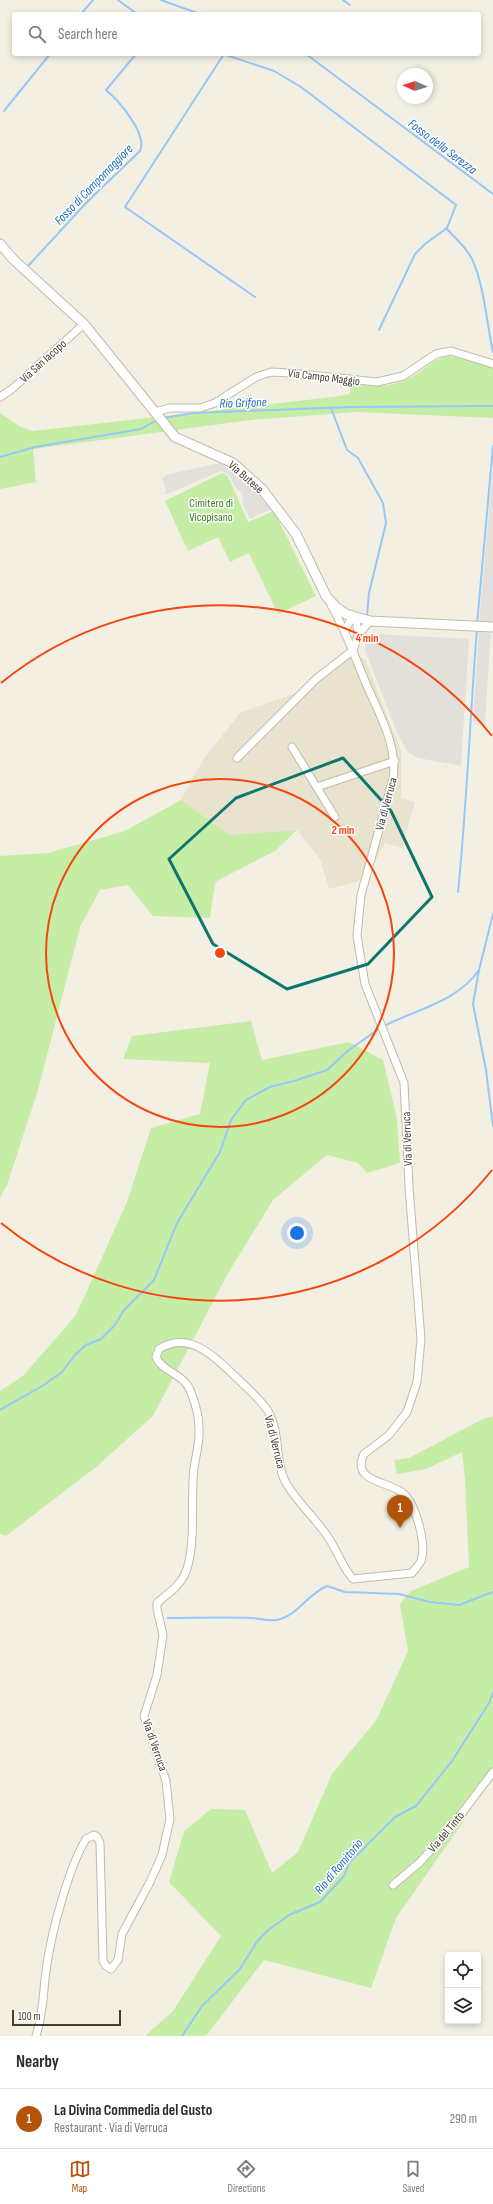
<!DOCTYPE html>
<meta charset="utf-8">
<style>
body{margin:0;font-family:"Sofia Sans Condensed",sans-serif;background:#f2f2f3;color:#2b2b33}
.controls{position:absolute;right:12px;bottom:12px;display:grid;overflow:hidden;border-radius:4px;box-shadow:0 2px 6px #0003}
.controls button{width:36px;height:36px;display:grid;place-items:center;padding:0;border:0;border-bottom:1px solid #e1e1e2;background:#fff;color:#2b2b33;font:20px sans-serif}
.compass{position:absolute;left:397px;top:68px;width:36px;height:36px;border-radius:50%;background:#fff;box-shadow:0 2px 6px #0003;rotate:273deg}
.scale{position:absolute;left:12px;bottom:10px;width:109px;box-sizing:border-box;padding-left:4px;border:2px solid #453f32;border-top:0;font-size:11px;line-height:14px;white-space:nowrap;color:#453f32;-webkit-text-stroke:3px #fff;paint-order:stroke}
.you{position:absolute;left:297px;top:1233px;width:14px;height:14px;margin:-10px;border:3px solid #fff;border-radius:50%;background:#1a73e8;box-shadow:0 0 0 6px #1a73e833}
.badge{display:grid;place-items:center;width:26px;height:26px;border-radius:50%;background:#b45309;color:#fff;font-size:13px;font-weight:700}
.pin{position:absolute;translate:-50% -33px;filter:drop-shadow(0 1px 2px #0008)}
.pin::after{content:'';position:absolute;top:21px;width:14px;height:12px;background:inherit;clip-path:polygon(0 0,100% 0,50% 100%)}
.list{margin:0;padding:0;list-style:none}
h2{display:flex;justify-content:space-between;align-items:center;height:52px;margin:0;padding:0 16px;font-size:17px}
h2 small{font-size:13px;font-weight:400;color:#7c7c81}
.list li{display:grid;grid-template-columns:26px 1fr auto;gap:12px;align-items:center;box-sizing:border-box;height:60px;padding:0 16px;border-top:1px solid #e1e1e2}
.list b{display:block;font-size:15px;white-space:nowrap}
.list p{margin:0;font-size:13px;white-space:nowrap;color:#7c7c81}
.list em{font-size:13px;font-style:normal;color:#7c7c81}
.icon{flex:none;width:22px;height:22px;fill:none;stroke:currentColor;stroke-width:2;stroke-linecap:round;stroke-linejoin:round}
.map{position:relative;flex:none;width:493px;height:2036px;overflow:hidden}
.search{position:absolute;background:#fff;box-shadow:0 2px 6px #0003;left:12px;right:12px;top:12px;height:44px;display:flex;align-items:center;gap:10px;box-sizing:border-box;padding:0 14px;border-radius:4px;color:#7c7c81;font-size:15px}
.sheet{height:112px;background:#fff}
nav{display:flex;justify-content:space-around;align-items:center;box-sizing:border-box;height:56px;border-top:1px solid #e1e1e2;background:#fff;font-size:11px;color:#7c7c81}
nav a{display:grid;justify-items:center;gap:2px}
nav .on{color:#b45309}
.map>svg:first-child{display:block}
.residential{fill:#e8e2cf}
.green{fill:#c6eda5}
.parking{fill:#e3e0db}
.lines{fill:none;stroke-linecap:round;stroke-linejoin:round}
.stream{stroke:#95c7f9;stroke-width:2}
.minor-casing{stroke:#c2bba6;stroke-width:9}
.tertiary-casing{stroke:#c2bba6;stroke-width:11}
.minor{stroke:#fff;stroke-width:7}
.tertiary{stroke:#fff;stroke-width:9}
.marked{fill:none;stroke:#0f766e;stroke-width:3;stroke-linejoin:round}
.ring{fill:none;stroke:#f6460f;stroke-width:2}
.labels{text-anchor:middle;stroke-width:3;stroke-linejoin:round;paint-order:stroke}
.street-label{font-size:12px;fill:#453f32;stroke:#fff}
.park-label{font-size:12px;fill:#3a7d1f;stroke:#fff}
.water-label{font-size:13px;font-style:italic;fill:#1f6dbd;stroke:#fff}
.centre{fill:#f6460f;stroke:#fff;stroke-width:2}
.ring-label{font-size:12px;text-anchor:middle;font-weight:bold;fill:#f6460f;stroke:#fff;stroke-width:3;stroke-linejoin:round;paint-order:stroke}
</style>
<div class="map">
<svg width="493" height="2036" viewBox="0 0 493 2036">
<rect width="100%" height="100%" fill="#f3efe2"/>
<polygon class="residential" points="346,652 365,659 401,751 401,798 415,802 402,848 385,843 365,879 329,889 320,859 297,830 230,835 181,800 203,760 240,713 296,693"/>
<g class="green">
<path d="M446,356L461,358L493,368V418L357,412L251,420L33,449L36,482L0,489V413L21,427L32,431L333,397L350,394L351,384C371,387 393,388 412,377C424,369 432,361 446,356Z"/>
<polygon points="222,473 228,476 248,522 274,511 316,596 278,614 249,553 230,562 218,537 188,551 165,501"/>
<polygon points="181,800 230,835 297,830 275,851 215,882 210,918 153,916 128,885 100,890 80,927 38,1090 7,1185 0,1197 0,856 48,853 125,831"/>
<polygon points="251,1021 262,1060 349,1042 383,1060 397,1119 400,1163 367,1173 358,1163 327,1155 273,1200 227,1275 153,1416 96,1467 6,1536 0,1534 0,1391 23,1376 76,1315 127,1202 151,1128 200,1114 210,1063 123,1059 132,1036"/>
<polygon points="493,1416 493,1769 463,1822 396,1918 371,1988 264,1960 206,2036 145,2036 173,2011 221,1936 169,1882 184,1831 211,1809 245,1810 272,1873 298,1852 332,1774 377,1719 408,1651 400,1604 411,1591 469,1567 465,1479 462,1452 426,1469 397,1474 394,1460 409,1458 481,1420"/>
</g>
<g class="parking">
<polygon points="220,463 251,486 271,509 250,519 242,503 244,499 240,491 236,489 229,475 221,471 165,495 166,490 162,478 169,474"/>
<polygon points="493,466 493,612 492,624 479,623"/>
<polygon points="479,630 491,631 485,722 473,721"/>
<polygon points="377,634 469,639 461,766 418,758 408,752 397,733 365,650 367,640 372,635"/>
</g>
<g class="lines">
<g class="stream">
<polyline points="118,0 137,14"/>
<polyline points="161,0 200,14"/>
<polyline points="343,0 350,5"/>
<polyline points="81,14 93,0"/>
<polyline points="223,54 274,71 301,87 456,205 447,228 425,244 415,254 379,330"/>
<polyline points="224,54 125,207 255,297"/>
<polyline points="306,54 493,194"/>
<polyline points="4,111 50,54"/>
<path d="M446,228C455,238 466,247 472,259C484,284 487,325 493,352"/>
<path d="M29,265L87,202L140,151C148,134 118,100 106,90L136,54"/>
<polyline points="331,408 347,450 358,458 383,503 386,523 369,593 367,616"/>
<polyline points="163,418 194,413 350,407 493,406"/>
<polyline points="0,457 35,447 141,429 157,420"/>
<polyline points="477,624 493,446"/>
<path d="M458,892C467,804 470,716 477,628"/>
<polyline points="493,914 479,970 473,1004 486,1070 493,1126"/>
<path d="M384,1026C417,1009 457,1002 479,970"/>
<polyline points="0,1410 44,1385 62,1372 75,1355 86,1345 101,1339 115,1325 124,1310 154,1280 177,1223 220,1152 231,1120 246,1100 270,1087 294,1081 327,1070 349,1050 380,1028"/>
<path d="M168,1618C195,1618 223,1617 251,1618C262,1618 269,1623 281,1619C299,1613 308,1594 327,1586L345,1592L399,1594L430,1602L459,1605L493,1592"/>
<polyline points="182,2036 202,2006 240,1969 256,1943 267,1931 289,1915 320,1902 344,1876 349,1863 395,1817 416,1806 452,1761 489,1703 493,1693"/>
</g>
<defs>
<g id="minor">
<polyline points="0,397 12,389 84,324"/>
<polyline points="155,412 170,408 200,408 215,403 256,377 271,372 290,373 377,382 403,376 436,354 451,351 493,364"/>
<polyline points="345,630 350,621 356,617 358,635"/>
<polyline points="353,651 358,635 370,621"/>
<polyline points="292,747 335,817"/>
<polyline points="237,758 316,679 352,651"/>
<polyline points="317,787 395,761"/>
<polyline points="393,1885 419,1863 446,1834 493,1772"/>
<path d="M36,2036C44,2012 43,1988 47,1964C52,1930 69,1867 86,1839L94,1835L97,1837L100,1843L103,1961L106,1966L111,1969L118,1960L122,1934L150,1882L162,1855L170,1819L166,1781L144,1716L157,1675L163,1635L157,1609V1603C167,1594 179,1587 185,1574C197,1546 190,1499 194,1468C196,1454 200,1442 199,1428C199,1415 195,1402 190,1390C184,1374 161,1371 156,1357L159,1349C191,1329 218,1360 239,1380C248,1389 261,1400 268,1411C280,1431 275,1458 284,1479C295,1501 315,1517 328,1537C337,1550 342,1567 353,1579L412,1573C415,1569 419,1565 421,1561C427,1545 416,1505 404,1494C391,1481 350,1483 364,1454L389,1435L407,1412L417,1382L421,1339L409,1187L404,1083L365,984L357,936L361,895L393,779C398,743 378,713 365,681C354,655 345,629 331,605"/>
</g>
<polyline id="tertiary" points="0,244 13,259 84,324 175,437 233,463 262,489 296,534 326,596 337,608 346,614 370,621 493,627"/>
</defs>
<use href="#minor" class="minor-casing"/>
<use href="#tertiary" class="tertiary-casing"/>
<use href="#minor" class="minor"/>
<use href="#tertiary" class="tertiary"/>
</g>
<path class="marked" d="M343,758L391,811L432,897L368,964L287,989L213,944L169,859L236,798Z"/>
<g class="ring">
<circle cx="220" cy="953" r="174"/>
<path d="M492 1170A348 348 0 0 1 1 1223M1 683A348 348 0 0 1 492 736"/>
</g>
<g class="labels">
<g class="street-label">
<text transform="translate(43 361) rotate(-42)" y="4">Via San Iacopo</text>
<text transform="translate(324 377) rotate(7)" y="4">Via Campo Maggio</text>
<text transform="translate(246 477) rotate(41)" y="4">Via Butese</text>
<text transform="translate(386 804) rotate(-75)" y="4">Via di Verruca</text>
<text transform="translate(407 1139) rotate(-92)" y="4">Via di Verruca</text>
<text transform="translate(275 1442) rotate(76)" y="4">Via di Verruca</text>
<text transform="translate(155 1745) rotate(71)" y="4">Via di Verruca</text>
<text transform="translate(446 1832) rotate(-50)" y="4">Via del Tinto</text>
</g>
<g class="park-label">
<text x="211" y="507">Cimitero di<tspan x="211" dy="14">Vicopisano</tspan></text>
</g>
<g class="water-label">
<text transform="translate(443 146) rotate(37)" y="5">Fosso della Serezza</text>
<text transform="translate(93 184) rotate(-46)" y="5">Fosso di Campomaggiore</text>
<text transform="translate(243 402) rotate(-2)" y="5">Rio Grifone</text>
<text transform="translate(338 1866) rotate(-50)" y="5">Rio di Romitorio</text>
</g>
</g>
<circle cx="220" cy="953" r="6" class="centre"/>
<g class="ring-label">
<text x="367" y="642">4 min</text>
<text x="343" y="834">2 min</text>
</g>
</svg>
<div class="controls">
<button><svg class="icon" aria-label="locate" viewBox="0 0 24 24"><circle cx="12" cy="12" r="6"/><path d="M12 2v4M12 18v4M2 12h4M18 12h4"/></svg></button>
<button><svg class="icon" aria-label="layers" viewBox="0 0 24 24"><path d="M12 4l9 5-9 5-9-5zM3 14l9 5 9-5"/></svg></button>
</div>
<svg class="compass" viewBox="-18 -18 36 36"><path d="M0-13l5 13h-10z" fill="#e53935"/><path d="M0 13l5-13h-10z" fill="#7c7c81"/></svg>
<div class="scale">100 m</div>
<div class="you"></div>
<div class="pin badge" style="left:400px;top:1528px">1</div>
<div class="search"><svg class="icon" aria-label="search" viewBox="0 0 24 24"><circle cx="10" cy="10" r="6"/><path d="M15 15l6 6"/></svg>Search here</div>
</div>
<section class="sheet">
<h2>Nearby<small></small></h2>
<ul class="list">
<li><span class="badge">1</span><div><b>La Divina Commedia del Gusto</b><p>Restaurant · Via di Verruca</p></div><em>290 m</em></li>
</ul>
</section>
<nav>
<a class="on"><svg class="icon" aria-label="map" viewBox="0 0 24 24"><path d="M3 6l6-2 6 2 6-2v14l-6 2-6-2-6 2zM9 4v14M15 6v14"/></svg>Map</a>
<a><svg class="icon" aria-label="directions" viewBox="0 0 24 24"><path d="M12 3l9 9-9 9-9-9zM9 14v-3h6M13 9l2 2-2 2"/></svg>Directions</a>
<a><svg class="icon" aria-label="saved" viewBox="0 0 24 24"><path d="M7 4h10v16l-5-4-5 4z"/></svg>Saved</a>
</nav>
